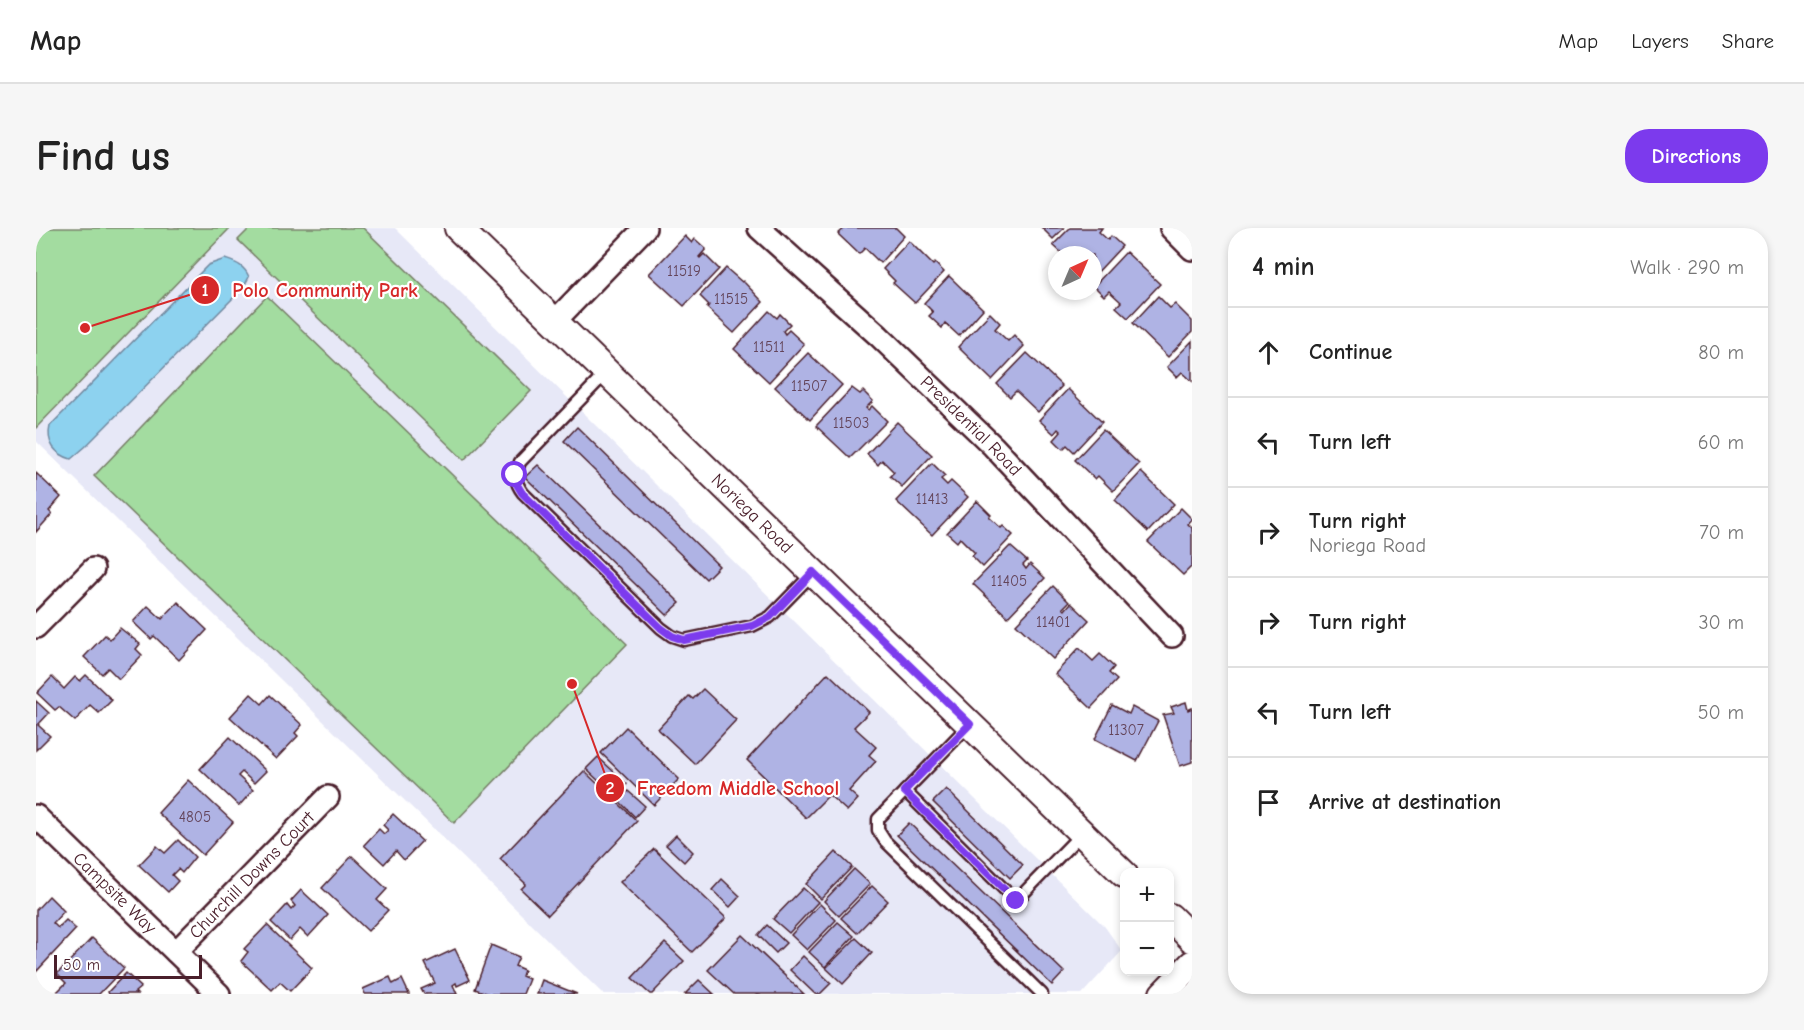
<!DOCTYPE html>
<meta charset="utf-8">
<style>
body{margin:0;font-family:"Comic Neue",sans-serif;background:#f6f6f6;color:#222}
.controls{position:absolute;right:18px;bottom:18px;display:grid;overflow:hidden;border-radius:12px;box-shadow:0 3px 9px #0003}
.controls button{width:54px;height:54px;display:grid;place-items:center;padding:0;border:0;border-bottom:2px solid #e0e0e0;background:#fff;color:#222;font:30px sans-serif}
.compass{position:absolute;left:1012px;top:18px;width:54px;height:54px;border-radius:50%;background:#fff;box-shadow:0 3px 9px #0003;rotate:44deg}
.scale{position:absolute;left:18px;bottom:15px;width:148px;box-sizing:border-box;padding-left:6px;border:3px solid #4a1f2b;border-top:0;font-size:16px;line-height:21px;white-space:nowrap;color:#4a1f2b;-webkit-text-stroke:4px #fff;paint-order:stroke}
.stop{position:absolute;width:18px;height:18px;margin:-14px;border:4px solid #7c3aed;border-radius:50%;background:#fff}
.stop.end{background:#7c3aed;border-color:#fff;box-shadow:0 2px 6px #0008}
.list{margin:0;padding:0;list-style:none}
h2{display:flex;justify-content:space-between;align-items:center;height:78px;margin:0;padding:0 24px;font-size:26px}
h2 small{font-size:20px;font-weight:400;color:#767676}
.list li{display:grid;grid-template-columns:39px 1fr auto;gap:18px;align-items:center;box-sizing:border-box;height:90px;padding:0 24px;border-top:2px solid #e0e0e0}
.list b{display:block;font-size:22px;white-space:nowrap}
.list p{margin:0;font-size:20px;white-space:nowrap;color:#767676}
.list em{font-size:20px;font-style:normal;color:#767676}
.icon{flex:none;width:33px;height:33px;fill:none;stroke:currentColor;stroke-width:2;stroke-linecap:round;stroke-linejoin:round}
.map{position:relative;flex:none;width:1156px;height:766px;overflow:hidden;border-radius:24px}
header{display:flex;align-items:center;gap:36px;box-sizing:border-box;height:84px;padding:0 30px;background:#fff;border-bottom:2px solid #e0e0e0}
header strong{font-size:28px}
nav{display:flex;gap:33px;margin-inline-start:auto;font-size:21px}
.intro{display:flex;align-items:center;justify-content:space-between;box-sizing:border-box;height:144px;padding:0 36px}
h1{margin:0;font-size:42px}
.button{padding:15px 27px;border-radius:24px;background:#7c3aed;color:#fff;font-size:21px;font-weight:700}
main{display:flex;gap:36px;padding:0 36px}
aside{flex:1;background:#fff;border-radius:24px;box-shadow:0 3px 9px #0003}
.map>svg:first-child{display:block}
.built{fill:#e7e8f7}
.green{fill:#a3dca0;stroke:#767e66;stroke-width:1.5}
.water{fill:#8dd2ef;stroke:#728aa1;stroke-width:1.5}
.building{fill:#afb3e4;stroke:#4a1f2b;stroke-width:1.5}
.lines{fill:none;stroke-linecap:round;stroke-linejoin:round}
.service-casing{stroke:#4a1f2b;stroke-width:15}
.minor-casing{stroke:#4a1f2b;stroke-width:26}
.tertiary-casing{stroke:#4a1f2b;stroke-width:30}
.service{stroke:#fff;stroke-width:10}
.minor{stroke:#fff;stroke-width:21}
.tertiary{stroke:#fff;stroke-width:26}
.route{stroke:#7c3aed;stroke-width:8}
.labels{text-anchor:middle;stroke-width:4.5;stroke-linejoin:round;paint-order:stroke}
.number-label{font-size:15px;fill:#634459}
.street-label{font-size:18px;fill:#4a1f2b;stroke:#fff}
.leader{fill:none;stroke:#d62828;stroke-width:2}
.callout-dot{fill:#d62828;stroke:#fff;stroke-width:2}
.mark-label{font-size:18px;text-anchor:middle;font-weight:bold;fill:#fff}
.callout-label{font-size:20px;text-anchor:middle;font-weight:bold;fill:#d62828;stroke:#fff;stroke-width:4.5;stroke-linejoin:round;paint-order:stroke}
</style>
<header>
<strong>Map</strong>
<nav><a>Map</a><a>Layers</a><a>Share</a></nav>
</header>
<div class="intro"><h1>Find us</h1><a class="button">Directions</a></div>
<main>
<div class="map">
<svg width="1156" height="766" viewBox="0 0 1156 766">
<rect width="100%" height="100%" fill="#fff"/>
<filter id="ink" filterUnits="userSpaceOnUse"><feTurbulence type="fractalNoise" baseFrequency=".0167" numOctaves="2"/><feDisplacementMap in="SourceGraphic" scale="12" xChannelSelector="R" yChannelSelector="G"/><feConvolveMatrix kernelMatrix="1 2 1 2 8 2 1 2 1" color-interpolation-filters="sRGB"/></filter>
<g filter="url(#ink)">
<polygon class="built" points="194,0 359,0 1069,699 1086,723 1046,766 567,766 0,213 0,200"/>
<g class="green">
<polygon points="0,0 194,0 0,200"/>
<polygon points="214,0 327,0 495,163 428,232 202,12"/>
<polygon points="231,68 591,416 418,595 58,248"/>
</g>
<path class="water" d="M189,31C200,35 208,37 213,49L207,60L49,219L35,231C19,226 10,215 14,198L172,37Z"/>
<g class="building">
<polygon points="809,0 860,0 868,8 844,35 829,20 823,26 802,6"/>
<polygon points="1006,0 1028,0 1017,11"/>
<polygon points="1034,0 1066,0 1063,4 1072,12 1075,8 1086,18 1057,49 1057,27 1037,27 1034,25 1028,27 1017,17"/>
<polygon points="649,8 656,15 659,11 670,21 663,29 664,30 668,26 683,41 648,78 613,46"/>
<polygon points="873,13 897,37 899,35 908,44 879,75 857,55 859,53 847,41"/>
<polygon points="1090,24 1124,56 1092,90 1080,79 1085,74 1073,63 1068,68 1058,58"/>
<polygon points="690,40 706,54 707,53 727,74 698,105 671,80 673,77 664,68"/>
<polygon points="913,48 947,81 923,108 909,95 906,100 893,88 897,84 888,75"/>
<polygon points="1122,68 1134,80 1139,76 1156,93 1156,104 1132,129 1097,95"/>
<polygon points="733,83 741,90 744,86 754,96 747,103 749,106 753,102 768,116 733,154 698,121"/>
<polygon points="954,85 964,95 959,101 972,113 978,107 988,118 956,152 922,119"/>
<polygon points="1156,113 1156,153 1146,144 1141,149 1131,139"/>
<polygon points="772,125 806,157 774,192 739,159"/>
<polygon points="991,125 1026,158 1002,184 980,163 974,169 961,156"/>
<polygon points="816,160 824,166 827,163 837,173 830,180 832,182 836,178 851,193 814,230 780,198"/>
<polygon points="1032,161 1066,194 1038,224 1031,217 1027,221 1018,212 1025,204 1022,201 1018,206 1003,192"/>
<polygon points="861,194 896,227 866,259 854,248 858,244 846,232 842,237 831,226"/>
<polygon points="541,199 683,338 670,351 528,213"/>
<polygon points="1067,202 1103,236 1077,263 1062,248 1059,251 1039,232"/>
<polygon points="896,235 909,248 905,251 911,257 915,253 932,269 896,307 860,273"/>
<polygon points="502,237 644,375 631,387 489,249"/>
<polygon points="1105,244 1138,276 1112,304 1079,272"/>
<polygon points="0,245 25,269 13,283 16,286 0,304"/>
<polygon points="941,273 955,287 953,289 965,300 967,298 977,307 947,339 936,328 939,325 924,310 921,314 911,305"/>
<polygon points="1145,280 1156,291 1152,296 1156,300 1156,338 1147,347 1112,314"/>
<polygon points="974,318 991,333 987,337 990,341 994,336 1009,350 972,389 937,356"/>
<polygon points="1017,358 1033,374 1027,380 1029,382 1035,375 1053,392 1017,431 980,396"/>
<polygon points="142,374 171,402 143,432 118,408 115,411 97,394 112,378 126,391"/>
<polygon points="84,400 104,416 100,421 106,427 83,451 72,440 66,446 48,429 69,407 74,411"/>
<polygon points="1043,420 1057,433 1064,426 1078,439 1073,445 1081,452 1055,480 1019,446"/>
<polygon points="792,445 833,484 818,499 840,519 833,527 840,533 813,563 822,571 811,583 793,567 770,590 711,532"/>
<polygon points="50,447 76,472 63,485 54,477 39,493 23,479 19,482 1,465 16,449 28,461 39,449 44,453"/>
<polygon points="667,461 700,492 659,536 622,501 653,468 657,471"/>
<polygon points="215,466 226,476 234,467 266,497 259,505 262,508 240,531 194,489"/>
<polygon points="0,473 13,485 2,497 14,508 0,522"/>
<polygon points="1150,474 1152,482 1156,480 1156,534 1144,538 1127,487 1138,485 1135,479"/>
<polygon points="1076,477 1093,486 1096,479 1122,493 1101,533 1059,511"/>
<polygon points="590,499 643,551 618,577 565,525"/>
<polygon points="194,509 230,543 218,555 206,544 202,548 217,562 203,578 164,541"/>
<polygon points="562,529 591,556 580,569 550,541"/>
<polygon points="548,543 601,593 512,687 485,661 490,656 464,631"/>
<polygon points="152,552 197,594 167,627 122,585"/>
<polygon points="910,561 987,637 974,650 897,574"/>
<polygon points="592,563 609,578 599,589 583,573"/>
<polygon points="357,586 386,613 368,632 360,623 348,636 328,617 343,601 348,606 352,602 347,597"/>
<polygon points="873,595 1028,744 1016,757 861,607"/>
<polygon points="640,607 657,624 648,634 630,617"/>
<polygon points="142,612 159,629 146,645 142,641 136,647 142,653 132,664 103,637 121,618 129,625"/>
<polygon points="618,621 690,690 656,724 584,654"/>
<polygon points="800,624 816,639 785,671 770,656"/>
<polygon points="316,628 351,661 341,672 352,682 332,703 286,660"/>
<polygon points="818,641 834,656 803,688 788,673"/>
<polygon points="686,651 704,668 694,679 676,662"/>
<polygon points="836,658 852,673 821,705 805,690"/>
<polygon points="767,660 782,674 753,705 737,691"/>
<polygon points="265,662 292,687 272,709 264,701 254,712 235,694 251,677 255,682 259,678 255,673"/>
<polygon points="13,668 28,683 17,695 22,700 30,692 40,701 0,744 0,682"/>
<polygon points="784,676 800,692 771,722 755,707"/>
<polygon points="802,694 818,708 789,739 773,724"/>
<polygon points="231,697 276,740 254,763 244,754 236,762 205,733 212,724 208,721"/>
<polygon points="731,697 750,715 740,725 722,707"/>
<polygon points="706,707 768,766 698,766 672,742"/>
<polygon points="56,710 88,740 63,766 23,766 21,764 30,755 21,746"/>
<polygon points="820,710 836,725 807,756 790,740"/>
<polygon points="629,715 648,733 616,766 614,766 596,750"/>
<polygon points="455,717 483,729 479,738 488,742 486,748 493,751 487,766 453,766 439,761"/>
<polygon points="419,721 434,752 421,758 420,755 417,757 421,766 388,766 385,761 399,755 389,735"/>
<polygon points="767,728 795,755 784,766 779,766 754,742"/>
<polygon points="90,745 105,759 99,764 101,766 73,766 72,764"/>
<polygon points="354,749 357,756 366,751 373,766 329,766 327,761"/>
<polygon points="506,752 541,766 501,766"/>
<polygon points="663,752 678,766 649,766"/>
</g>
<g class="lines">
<defs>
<g id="service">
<path d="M571,144L484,234C479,248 478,253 487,265L625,400L636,408L648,412L716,398L734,389L777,345"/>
<polyline points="934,496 842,591 842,602 849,613 1006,766"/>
<polyline points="869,563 980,673 1046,605"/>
</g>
<g id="minor">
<path id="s1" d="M723,0L843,108L957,218L1136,408"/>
<polyline points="1135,0 1156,21"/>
<polyline points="519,93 609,0"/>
<polyline points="0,399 57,341"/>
<path id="s2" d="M0,588L183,766"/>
<path id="s3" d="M140,724L292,569"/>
</g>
<g id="tertiary">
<path id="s4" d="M422,0L1088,646"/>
<polyline points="1134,689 1156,711"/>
<polyline points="1127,766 1156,736"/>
</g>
</defs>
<use href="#service" class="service-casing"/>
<use href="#minor" class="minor-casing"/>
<use href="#tertiary" class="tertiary-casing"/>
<use href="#service" class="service"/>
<use href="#minor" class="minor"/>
<use href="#tertiary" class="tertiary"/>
</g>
</g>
<g class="lines" filter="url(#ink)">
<polyline class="route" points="479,247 480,255 486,265 625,400 636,408 648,412 716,398 734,389 777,344 934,496 868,563 980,673"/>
</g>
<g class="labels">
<g class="number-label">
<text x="648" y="48">11519</text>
<text x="695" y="76">11515</text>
<text x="733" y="124">11511</text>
<text x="773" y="163">11507</text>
<text x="815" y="200">11503</text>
<text x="896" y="276">11413</text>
<text x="973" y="358">11405</text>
<text x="1017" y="399">11401</text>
<text x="1090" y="507">11307</text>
<text x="159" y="594">4805</text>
</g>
<g class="street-label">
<text dy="6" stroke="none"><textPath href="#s1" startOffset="290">Presidential Road</textPath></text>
<text dy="6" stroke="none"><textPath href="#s4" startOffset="410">Noriega Road</textPath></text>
<text dy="6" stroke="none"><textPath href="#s3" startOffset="108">Churchill Downs Court</textPath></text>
<text dy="6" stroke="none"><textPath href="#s2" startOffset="110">Campsite Way</textPath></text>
</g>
</g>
<path class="leader" d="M49 100L169 62M536 456L574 560"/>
<g class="callout-dot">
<circle cx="49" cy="100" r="6"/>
<circle cx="536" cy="456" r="6"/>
<circle cx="169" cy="62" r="15"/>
<circle cx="574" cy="560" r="15"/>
</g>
<g class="mark-label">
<text x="169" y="68">1</text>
<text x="574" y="566">2</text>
</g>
<g class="callout-label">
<text x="289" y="69">Polo Community Park</text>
<text x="702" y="567">Freedom Middle School</text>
</g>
</svg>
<div class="controls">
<button>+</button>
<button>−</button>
</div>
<svg class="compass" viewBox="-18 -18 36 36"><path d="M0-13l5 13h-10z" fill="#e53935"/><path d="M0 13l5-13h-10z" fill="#767676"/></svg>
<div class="scale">50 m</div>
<div class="stop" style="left:479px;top:247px"></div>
<div class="stop end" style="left:980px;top:673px"></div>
</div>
<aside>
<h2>4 min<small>Walk · 290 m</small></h2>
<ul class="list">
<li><svg class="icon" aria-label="ahead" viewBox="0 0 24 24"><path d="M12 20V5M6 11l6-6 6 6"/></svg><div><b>Continue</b></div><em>80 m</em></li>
<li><svg class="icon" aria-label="left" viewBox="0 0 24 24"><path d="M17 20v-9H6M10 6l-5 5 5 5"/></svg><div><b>Turn left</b></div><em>60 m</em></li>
<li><svg class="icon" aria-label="right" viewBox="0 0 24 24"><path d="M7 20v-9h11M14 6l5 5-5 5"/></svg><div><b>Turn right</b><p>Noriega Road</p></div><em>70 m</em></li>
<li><svg class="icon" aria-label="right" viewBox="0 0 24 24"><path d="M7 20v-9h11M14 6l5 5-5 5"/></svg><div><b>Turn right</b></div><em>30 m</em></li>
<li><svg class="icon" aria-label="left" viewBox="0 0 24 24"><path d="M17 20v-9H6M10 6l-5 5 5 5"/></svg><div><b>Turn left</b></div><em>50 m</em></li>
<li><svg class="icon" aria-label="arrive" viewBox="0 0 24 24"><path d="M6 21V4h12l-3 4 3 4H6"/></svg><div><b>Arrive at destination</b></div></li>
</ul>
</aside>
</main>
